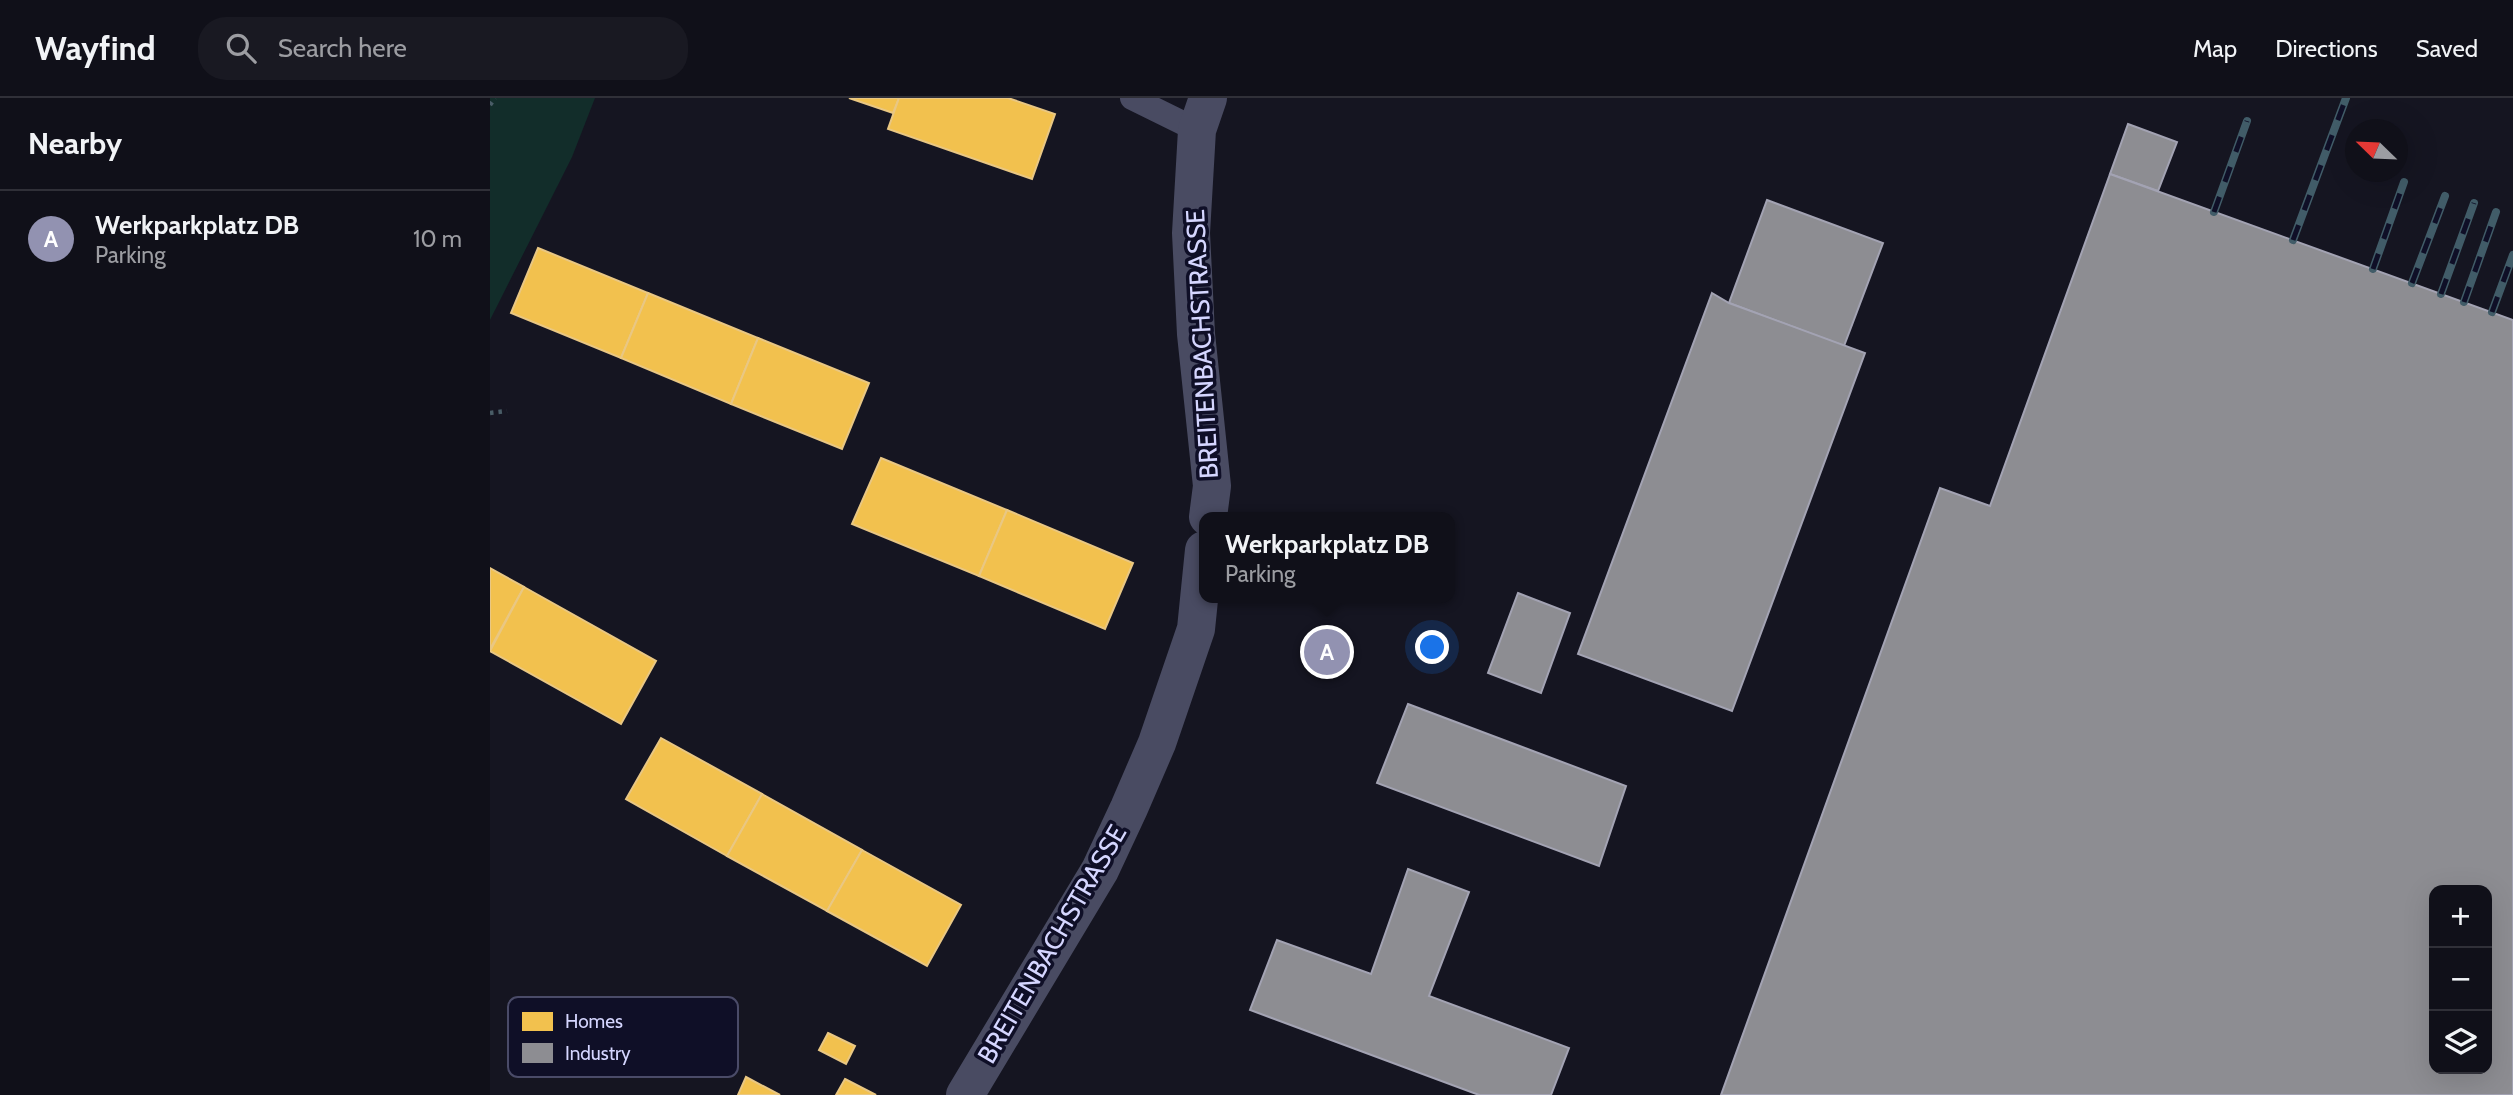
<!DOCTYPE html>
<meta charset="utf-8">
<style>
body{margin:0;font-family:Cabin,sans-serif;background:#191922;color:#f1f3f6}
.controls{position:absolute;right:21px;bottom:21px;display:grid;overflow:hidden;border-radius:14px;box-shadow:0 7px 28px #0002}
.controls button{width:63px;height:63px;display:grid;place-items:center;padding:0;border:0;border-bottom:2px solid #303038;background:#101019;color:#f1f3f6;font:35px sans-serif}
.compass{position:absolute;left:1855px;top:21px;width:63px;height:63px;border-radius:50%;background:#101019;box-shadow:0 7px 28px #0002;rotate:293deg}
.you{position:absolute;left:943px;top:550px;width:24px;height:24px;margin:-18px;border:5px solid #fff;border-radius:50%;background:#1a73e8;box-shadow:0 0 0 10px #1a73e833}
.badge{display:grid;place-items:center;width:46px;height:46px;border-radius:50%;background:#9292b1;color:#fff;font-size:23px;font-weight:700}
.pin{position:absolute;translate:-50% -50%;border:4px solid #fff;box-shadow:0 2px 7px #0006}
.popup{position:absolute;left:709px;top:414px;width:256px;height:91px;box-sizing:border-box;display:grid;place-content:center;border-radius:14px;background:#101019;filter:drop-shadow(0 2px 5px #0005);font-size:23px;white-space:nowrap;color:#9c9da2}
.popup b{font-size:26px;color:#f1f3f6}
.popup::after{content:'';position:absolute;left:50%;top:100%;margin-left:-14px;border:14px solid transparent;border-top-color:#101019}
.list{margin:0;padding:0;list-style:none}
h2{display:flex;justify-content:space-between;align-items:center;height:91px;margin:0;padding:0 28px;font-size:30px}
h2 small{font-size:23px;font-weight:400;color:#9c9da2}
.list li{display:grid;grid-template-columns:46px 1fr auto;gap:21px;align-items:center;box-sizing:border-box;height:98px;padding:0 28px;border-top:2px solid #303038}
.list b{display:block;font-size:26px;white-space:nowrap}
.list p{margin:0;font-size:23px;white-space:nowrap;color:#9c9da2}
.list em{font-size:23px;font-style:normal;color:#9c9da2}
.icon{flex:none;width:38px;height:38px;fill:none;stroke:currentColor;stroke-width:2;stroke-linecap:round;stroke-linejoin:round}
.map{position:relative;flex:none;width:2023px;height:997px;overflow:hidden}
header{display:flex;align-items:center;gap:42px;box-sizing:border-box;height:98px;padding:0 35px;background:#101019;border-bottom:2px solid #303038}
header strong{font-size:33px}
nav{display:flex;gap:38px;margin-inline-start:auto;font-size:24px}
.search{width:490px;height:63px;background:#191922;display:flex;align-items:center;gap:18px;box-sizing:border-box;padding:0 24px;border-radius:28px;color:#9c9da2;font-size:26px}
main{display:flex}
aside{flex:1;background:#101019}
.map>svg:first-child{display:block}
.green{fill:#122d2a}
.homes{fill:#f2c14e;stroke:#e9c783;stroke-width:2}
.industry{fill:#8d8d92;stroke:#a3a3b3;stroke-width:2;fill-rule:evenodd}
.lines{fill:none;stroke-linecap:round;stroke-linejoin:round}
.path{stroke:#495c66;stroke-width:4.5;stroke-dasharray:3.5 5;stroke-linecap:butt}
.lane{stroke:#494b62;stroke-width:24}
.street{stroke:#494b62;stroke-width:38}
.rail-casing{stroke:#415c68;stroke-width:8}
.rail{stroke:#0f0f27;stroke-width:5;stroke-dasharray:16;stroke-linecap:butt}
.labels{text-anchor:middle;stroke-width:7;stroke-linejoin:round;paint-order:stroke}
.street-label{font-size:26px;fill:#d5d6ff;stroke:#0f0f27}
.key{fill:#0f0f27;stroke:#4a4b68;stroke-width:2}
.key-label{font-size:19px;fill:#d5d6ff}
</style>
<header>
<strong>Wayfind</strong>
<div class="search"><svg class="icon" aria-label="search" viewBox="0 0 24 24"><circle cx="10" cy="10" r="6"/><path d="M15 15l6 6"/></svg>Search here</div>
<nav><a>Map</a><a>Directions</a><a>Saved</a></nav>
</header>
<main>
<aside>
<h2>Nearby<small></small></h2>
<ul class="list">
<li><span class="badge">A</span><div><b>Werkparkplatz DB</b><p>Parking</p></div><em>10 m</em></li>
</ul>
</aside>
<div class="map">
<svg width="2023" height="997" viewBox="0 0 2023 997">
<rect width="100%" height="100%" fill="#151521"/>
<polygon class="green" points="0,0 105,0 82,59 0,222"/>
<g class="homes">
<polygon points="359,0 409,0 403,15"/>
<polygon points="409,0 518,0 565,16 542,81 398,31"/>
<polygon points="48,150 158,195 131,260 21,215"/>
<polygon points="158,195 268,240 241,306 131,260"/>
<polygon points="268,240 379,285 352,351 241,306"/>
<polygon points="391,360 517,412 489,478 362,426"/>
<polygon points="517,412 643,465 615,531 489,478"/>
<polygon points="0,470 34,489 0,551"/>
<polygon points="34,489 166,563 131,626 0,553"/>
<polygon points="171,640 272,696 237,758 136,701"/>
<polygon points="272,696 372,752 337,813 237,758"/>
<polygon points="372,752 471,807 437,868 337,813"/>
<polygon points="338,935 365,948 356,966 329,952"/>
<polygon points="256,979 290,997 248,997"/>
<polygon points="355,981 386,997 346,997"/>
</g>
<g class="industry">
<polygon points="1638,26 1687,44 1668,93 1620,76"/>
<path d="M1620,76L2023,222V997H1231L1450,390L1500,408ZM1944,792H1997V971H1944Z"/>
<polygon points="1277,102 1393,145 1354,248 1239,205"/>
<polygon points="1222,195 1239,205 1375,255 1242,613 1088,556"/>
<polygon points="1028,495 1080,515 1051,595 998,575"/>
<polygon points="918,606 1136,688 1109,768 887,685"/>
<polygon points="918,771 979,794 939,898 1079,950 1061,997 989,997 760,912 787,842 881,876"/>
</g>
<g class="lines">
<g class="path">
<polyline points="0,7 5,0"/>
<polyline points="0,315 17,313"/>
</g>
<polyline class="lane" points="642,0 707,32"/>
<g class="street">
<polyline points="718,0 707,32 701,135 706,236 722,388 718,419"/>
<polyline points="475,997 610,772 639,710 667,645 706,531 714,452"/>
</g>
<defs>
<g id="rail">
<polyline points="1724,114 1757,23"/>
<polyline points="1803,142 1856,0"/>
<polyline points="1883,171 1914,84"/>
<polyline points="1922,185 1955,98"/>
<polyline points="1951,196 1984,105"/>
<polyline points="1974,204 2006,114"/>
<polyline points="2002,214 2023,157"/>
</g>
</defs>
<use href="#rail" class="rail-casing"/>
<use href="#rail" class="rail"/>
</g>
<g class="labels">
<g class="street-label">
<text transform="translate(712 246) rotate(-93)" y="9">BREITENBACHSTRASSE</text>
<text transform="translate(562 846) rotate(-60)" y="9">BREITENBACHSTRASSE</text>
</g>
</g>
<rect x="18" y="899" width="230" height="80" rx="10" class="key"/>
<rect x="32" y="914" width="31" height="19" fill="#f2c14e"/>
<rect x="32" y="945" width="31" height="20" fill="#8d8d92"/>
<g class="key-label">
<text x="75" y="930">Homes</text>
<text x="75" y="962">Industry</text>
</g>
</svg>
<div class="controls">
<button>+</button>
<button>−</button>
<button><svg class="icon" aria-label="layers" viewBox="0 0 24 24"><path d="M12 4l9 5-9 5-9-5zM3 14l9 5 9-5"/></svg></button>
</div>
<svg class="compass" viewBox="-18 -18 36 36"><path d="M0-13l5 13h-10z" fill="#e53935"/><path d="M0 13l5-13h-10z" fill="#9c9da2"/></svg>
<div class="you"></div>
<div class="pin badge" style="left:837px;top:554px">A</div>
<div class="popup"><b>Werkparkplatz DB</b>Parking</div>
</div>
</main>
